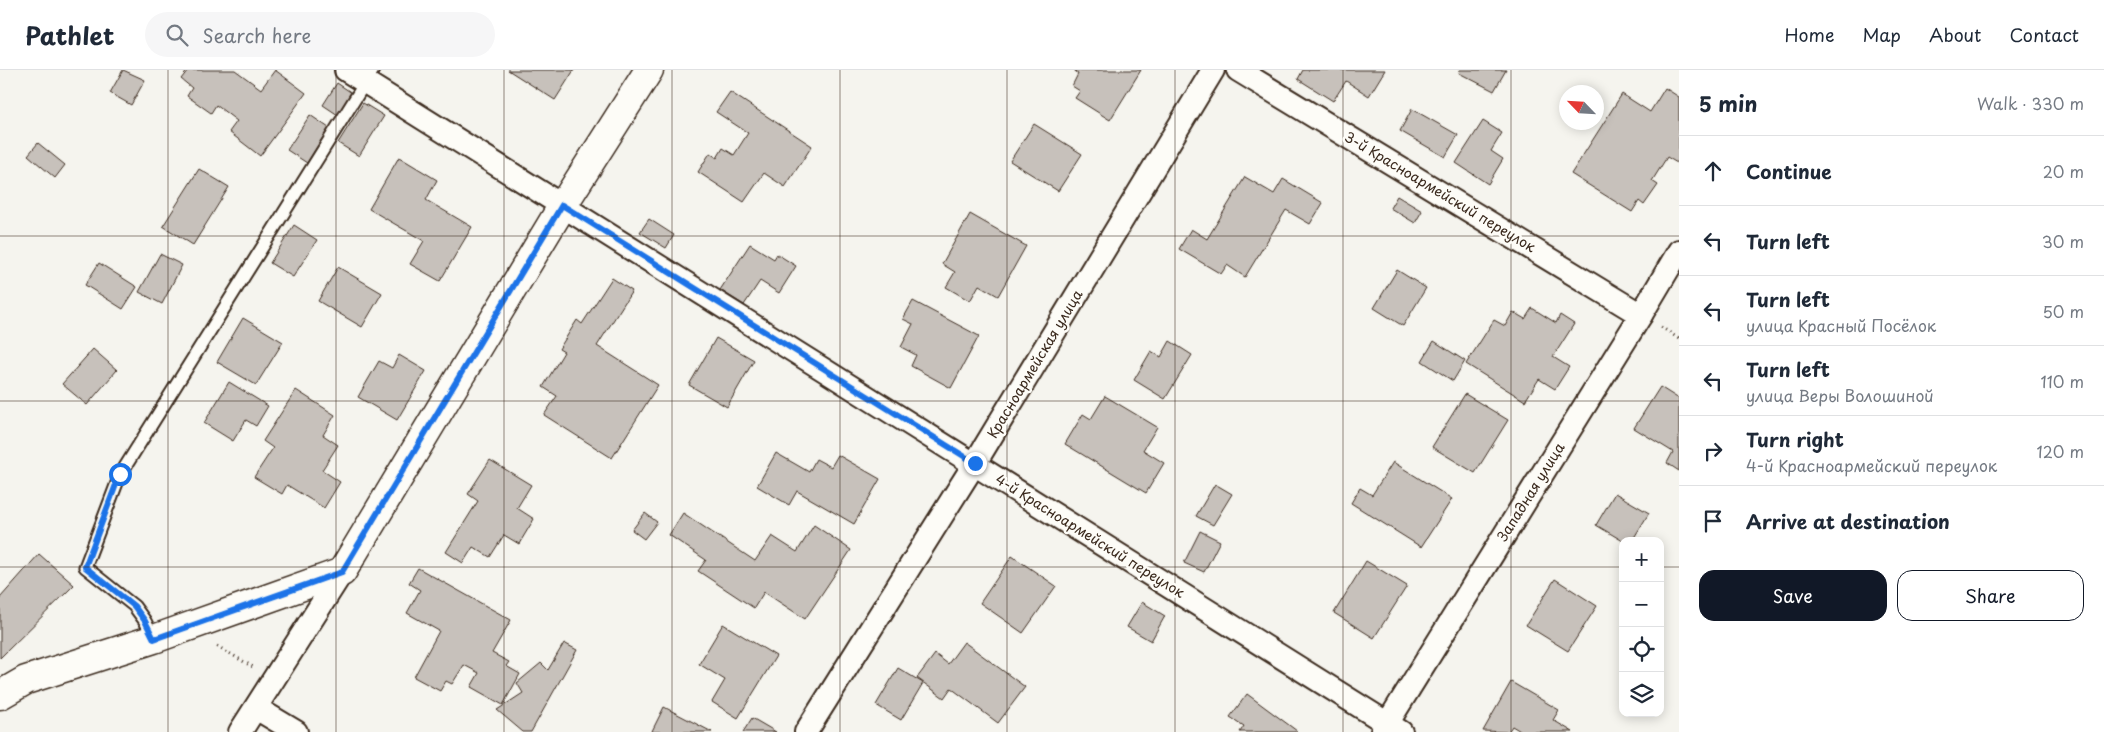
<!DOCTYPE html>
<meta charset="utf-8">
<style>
body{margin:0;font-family:"Playpen Sans",sans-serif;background:#f6f6f7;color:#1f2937}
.controls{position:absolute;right:15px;bottom:15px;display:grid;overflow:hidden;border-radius:10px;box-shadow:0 2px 12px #0003}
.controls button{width:45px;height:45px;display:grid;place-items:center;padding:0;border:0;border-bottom:1px solid #e0e1e3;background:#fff;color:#1f2937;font:25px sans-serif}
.compass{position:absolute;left:1559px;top:15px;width:45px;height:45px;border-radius:50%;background:#fff;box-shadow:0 2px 12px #0003;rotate:295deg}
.stop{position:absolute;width:15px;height:15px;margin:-11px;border:4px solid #1a73e8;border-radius:50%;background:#fff}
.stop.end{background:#1a73e8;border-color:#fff;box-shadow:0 1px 5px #0008}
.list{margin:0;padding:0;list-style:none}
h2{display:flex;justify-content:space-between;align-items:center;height:65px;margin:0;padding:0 20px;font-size:21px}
h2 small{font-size:16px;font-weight:400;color:#747a83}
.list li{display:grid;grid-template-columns:32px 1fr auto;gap:15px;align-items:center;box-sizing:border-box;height:70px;padding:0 20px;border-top:1px solid #e0e1e3}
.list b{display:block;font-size:19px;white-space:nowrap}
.list p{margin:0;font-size:16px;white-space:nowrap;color:#747a83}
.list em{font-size:16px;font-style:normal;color:#747a83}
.actions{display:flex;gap:10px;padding:15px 20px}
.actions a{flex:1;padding:11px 0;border:1px solid #111827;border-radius:15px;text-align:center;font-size:18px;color:#111827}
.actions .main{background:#111827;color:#fff}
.icon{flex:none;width:28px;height:28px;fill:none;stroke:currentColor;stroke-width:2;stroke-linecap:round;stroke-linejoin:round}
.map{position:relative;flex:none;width:1679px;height:662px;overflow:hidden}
header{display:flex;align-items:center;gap:30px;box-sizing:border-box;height:70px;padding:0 25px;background:#fff;border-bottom:1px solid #e0e1e3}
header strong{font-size:24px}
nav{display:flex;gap:28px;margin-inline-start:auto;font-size:18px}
.search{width:350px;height:45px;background:#f6f6f7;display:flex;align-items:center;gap:12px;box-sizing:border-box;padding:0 18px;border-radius:28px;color:#747a83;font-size:19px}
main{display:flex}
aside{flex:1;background:#fff}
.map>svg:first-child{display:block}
.building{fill:#c7c1bb;stroke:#3b2a1e}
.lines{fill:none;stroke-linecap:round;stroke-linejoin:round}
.lane-casing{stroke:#3b2a1e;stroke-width:15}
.street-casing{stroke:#3b2a1e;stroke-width:26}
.secondary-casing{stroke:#3b2a1e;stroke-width:31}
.path{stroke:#3b2a1e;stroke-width:3;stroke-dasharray:1 4;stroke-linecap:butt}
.lane{stroke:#fdfcf7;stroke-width:11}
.street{stroke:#fdfcf7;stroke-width:22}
.secondary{stroke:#fdfcf7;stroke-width:28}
.route{stroke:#1a73e8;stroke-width:6}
.grid{fill:none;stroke:#3b2a1e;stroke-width:1;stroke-opacity:0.55}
.labels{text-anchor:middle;stroke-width:5;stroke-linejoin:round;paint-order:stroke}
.street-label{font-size:14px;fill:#3b2a1e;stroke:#fdfcf7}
</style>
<header>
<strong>Pathlet</strong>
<div class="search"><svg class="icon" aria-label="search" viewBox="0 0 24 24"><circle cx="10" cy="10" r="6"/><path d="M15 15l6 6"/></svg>Search here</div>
<nav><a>Home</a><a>Map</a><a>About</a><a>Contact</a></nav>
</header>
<main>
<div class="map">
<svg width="1679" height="662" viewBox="0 0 1679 662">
<rect width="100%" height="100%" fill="#f5f4ee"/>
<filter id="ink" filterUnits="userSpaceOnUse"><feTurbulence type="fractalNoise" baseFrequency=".02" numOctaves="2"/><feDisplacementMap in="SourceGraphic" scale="10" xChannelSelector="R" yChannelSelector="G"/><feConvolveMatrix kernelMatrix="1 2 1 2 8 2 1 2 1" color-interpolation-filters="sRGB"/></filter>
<g filter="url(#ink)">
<g class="building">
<polygon points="123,0 145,10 131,35 110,23"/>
<polygon points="188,0 235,0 261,19 275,0 306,23 260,86 229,62 237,51 216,35 211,43 187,26 192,18 181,9"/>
<polygon points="508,0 574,0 555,30"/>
<polygon points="1076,0 1141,0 1110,50 1075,28 1080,21 1072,16 1078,4 1075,2"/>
<polygon points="1303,0 1385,0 1369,26 1346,11 1333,31 1298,9"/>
<polygon points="1460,0 1506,0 1494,21 1459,3"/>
<polygon points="337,13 352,23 338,45 323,35"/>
<polygon points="1665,18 1679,27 1679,91 1677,93 1667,87 1652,111 1658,115 1644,135 1639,131 1632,142 1571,104 1622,24 1650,42"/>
<polygon points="730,22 812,76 785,117 764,103 744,132 698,102 710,83 717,88 723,78 734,85 748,63 716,42"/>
<polygon points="363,33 384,46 359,86 338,73"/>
<polygon points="1412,39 1458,65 1445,87 1400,61"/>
<polygon points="310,45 329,58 307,93 287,80"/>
<polygon points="1483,51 1502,63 1491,81 1503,89 1488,114 1456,93"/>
<polygon points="1034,54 1082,84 1058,121 1010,91"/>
<polygon points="38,73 65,95 55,108 28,85"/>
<polygon points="399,87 437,110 426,130 472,157 440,211 410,194 424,171 369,139"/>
<polygon points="199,99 229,117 193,175 163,156"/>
<polygon points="1245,107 1274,124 1283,109 1323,133 1310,154 1286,140 1245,207 1227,195 1221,204 1179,179 1191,159 1207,169"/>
<polygon points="1397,126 1422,141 1415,153 1390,138"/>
<polygon points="970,144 1026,176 998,226 979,215 970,231 946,217 955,202 942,194"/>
<polygon points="649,149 674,165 666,178 640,162"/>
<polygon points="294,155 317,170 293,207 270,193"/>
<polygon points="750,174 774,189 777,184 796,196 779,223 760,211 744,235 720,220"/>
<polygon points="160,184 182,195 162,234 139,222"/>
<polygon points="99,193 137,217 123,239 85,215"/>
<polygon points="338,197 382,223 362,257 318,231"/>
<polygon points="1397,200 1426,218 1403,256 1374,238"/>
<polygon points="612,208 632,221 597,276 658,315 612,388 544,345 557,326 543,317 564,282 559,279 577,250 582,254"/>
<polygon points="913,231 979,266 951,318 911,296 916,285 901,277 913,254 903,249"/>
<polygon points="1532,238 1556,253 1560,245 1574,254 1553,287 1569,297 1555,319 1539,309 1525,331 1466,294 1494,250 1505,256 1513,242 1525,249"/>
<polygon points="243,248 283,272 256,315 217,292"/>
<polygon points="716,268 754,290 727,337 689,315"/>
<polygon points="1170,271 1192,285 1165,329 1134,310 1151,281 1161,287"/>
<polygon points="1434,271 1465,291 1453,311 1422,291"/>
<polygon points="93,279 117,300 87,335 62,314"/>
<polygon points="399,285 426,301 397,350 358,327 379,291 392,298"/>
<polygon points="229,312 268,336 256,356 246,350 233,371 204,353"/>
<polygon points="1660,317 1679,329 1679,401 1667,393 1673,382 1634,358"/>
<polygon points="296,320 335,345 323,365 338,375 322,400 340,412 324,438 287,415 282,424 254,407 273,378 263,371"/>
<polygon points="1465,324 1508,350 1475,403 1432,377"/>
<polygon points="1105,326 1157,357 1143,380 1164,393 1146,423 1065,374 1083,344 1091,349"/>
<polygon points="776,383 809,402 816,389 831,397 838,385 880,409 854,454 797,421 789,435 757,416"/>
<polygon points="490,390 531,415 517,438 534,449 519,474 504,465 490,487 473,477 463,493 446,482 478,431 468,424"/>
<polygon points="1393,392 1452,429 1421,477 1351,433 1360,418 1372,425"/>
<polygon points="1215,414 1232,424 1213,455 1196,446"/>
<polygon points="1615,423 1649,443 1632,471 1623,471 1596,455"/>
<polygon points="645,443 657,452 644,469 632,460"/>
<polygon points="683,443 755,491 772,466 797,482 814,455 851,480 805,549 764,522 754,538 698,501 706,490 669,465"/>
<polygon points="1200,461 1220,471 1204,502 1184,493"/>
<polygon points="39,484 74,515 0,588 0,528"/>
<polygon points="1012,486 1056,516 1023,563 980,533"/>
<polygon points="1366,491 1407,516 1374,568 1334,543"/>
<polygon points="418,498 511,550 492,583 509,592 506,596 520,604 503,635 471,617 479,603 464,595 452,614 446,611 440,621 414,607 439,561 407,543 420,520 409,513"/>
<polygon points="1555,509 1597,536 1568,581 1526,555"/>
<polygon points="1142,532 1165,546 1151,571 1127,557"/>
<polygon points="723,554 776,586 738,648 712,632 725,610 699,594"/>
<polygon points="964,572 1025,617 998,653 951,618 944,628 917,608 935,584 948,594"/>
<polygon points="564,573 577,580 531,662 523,662 497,640 523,623 517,613 541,593 548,600"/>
<polygon points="898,598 923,613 901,650 876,635"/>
<polygon points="1511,612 1559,640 1553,650 1573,662 1522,662 1512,656 1508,662 1483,661"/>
<polygon points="1247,624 1297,661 1296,662 1240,662 1244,656 1230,647"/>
<polygon points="664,637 712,662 653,662 652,661"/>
<polygon points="752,648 776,662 743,662"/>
</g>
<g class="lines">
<defs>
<polyline id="lane" points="154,569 145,551 134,536 85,497 120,405 373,0"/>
<g id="street">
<polyline points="346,0 1401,662"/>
<polyline points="1238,0 1641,245"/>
<polyline points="256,638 296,662"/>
<polyline points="240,662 342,502"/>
<polyline points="806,662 975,393 1213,0"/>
<polyline points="1382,662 1641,245 1679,181"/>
</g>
<polyline id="secondary" points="0,625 26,610 154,569 342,502 563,135 649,0"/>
</defs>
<use href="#lane" class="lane-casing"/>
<use href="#street" class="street-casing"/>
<use href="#secondary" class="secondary-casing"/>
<g class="path">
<polyline points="1661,257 1679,269"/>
<polyline points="217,576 253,597"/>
</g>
<use href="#lane" class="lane"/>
<use href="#street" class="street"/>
<use href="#secondary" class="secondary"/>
</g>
</g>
<g class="lines" filter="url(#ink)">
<polyline class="route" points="120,404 85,497 134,536 145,551 154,569 342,502 562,135 975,393"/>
</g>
<path class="grid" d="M168,0V662M336,0V662M504,0V662M672,0V662M840,0V662M1007,0V662M1175,0V662M1343,0V662M1511,0V662M0,166H1679M0,331H1679M0,497H1623M1660,497H1679"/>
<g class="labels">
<g class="street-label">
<text transform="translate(1440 122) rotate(31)" y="5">3-й Красноармейский переулок</text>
<text transform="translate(1035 294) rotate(-59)" y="5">Красноармейская улица</text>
<text transform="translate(1531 422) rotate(-58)" y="5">Западная улица</text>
<text transform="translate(1090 466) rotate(32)" y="5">4-й Красноармейский переулок</text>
</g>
</g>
</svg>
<div class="controls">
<button>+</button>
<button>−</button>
<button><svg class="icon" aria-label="locate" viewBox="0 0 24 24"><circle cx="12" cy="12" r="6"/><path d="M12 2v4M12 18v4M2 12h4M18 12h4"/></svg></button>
<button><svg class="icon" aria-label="layers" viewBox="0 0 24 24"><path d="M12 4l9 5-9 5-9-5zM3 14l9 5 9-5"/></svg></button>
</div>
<svg class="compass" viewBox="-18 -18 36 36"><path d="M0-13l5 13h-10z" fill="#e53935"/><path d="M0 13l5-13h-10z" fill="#747a83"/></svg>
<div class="stop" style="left:120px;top:404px"></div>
<div class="stop end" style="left:975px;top:393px"></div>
</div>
<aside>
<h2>5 min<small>Walk · 330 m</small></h2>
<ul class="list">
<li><svg class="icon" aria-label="ahead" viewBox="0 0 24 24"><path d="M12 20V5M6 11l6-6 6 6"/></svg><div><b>Continue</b></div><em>20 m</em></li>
<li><svg class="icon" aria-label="left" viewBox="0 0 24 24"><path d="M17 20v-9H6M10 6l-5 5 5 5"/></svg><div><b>Turn left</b></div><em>30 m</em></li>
<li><svg class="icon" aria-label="left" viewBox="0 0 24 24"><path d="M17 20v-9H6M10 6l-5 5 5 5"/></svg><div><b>Turn left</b><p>улица Красный Посёлок</p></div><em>50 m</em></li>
<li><svg class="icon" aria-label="left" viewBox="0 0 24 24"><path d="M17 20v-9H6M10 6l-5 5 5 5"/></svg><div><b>Turn left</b><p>улица Веры Волошиной</p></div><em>110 m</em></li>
<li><svg class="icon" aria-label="right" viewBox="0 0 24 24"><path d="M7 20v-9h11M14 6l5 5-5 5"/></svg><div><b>Turn right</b><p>4-й Красноармейский переулок</p></div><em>120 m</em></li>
<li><svg class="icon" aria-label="arrive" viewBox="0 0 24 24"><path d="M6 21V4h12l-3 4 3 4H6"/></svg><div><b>Arrive at destination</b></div></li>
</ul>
<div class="actions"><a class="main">Save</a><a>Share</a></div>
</aside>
</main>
